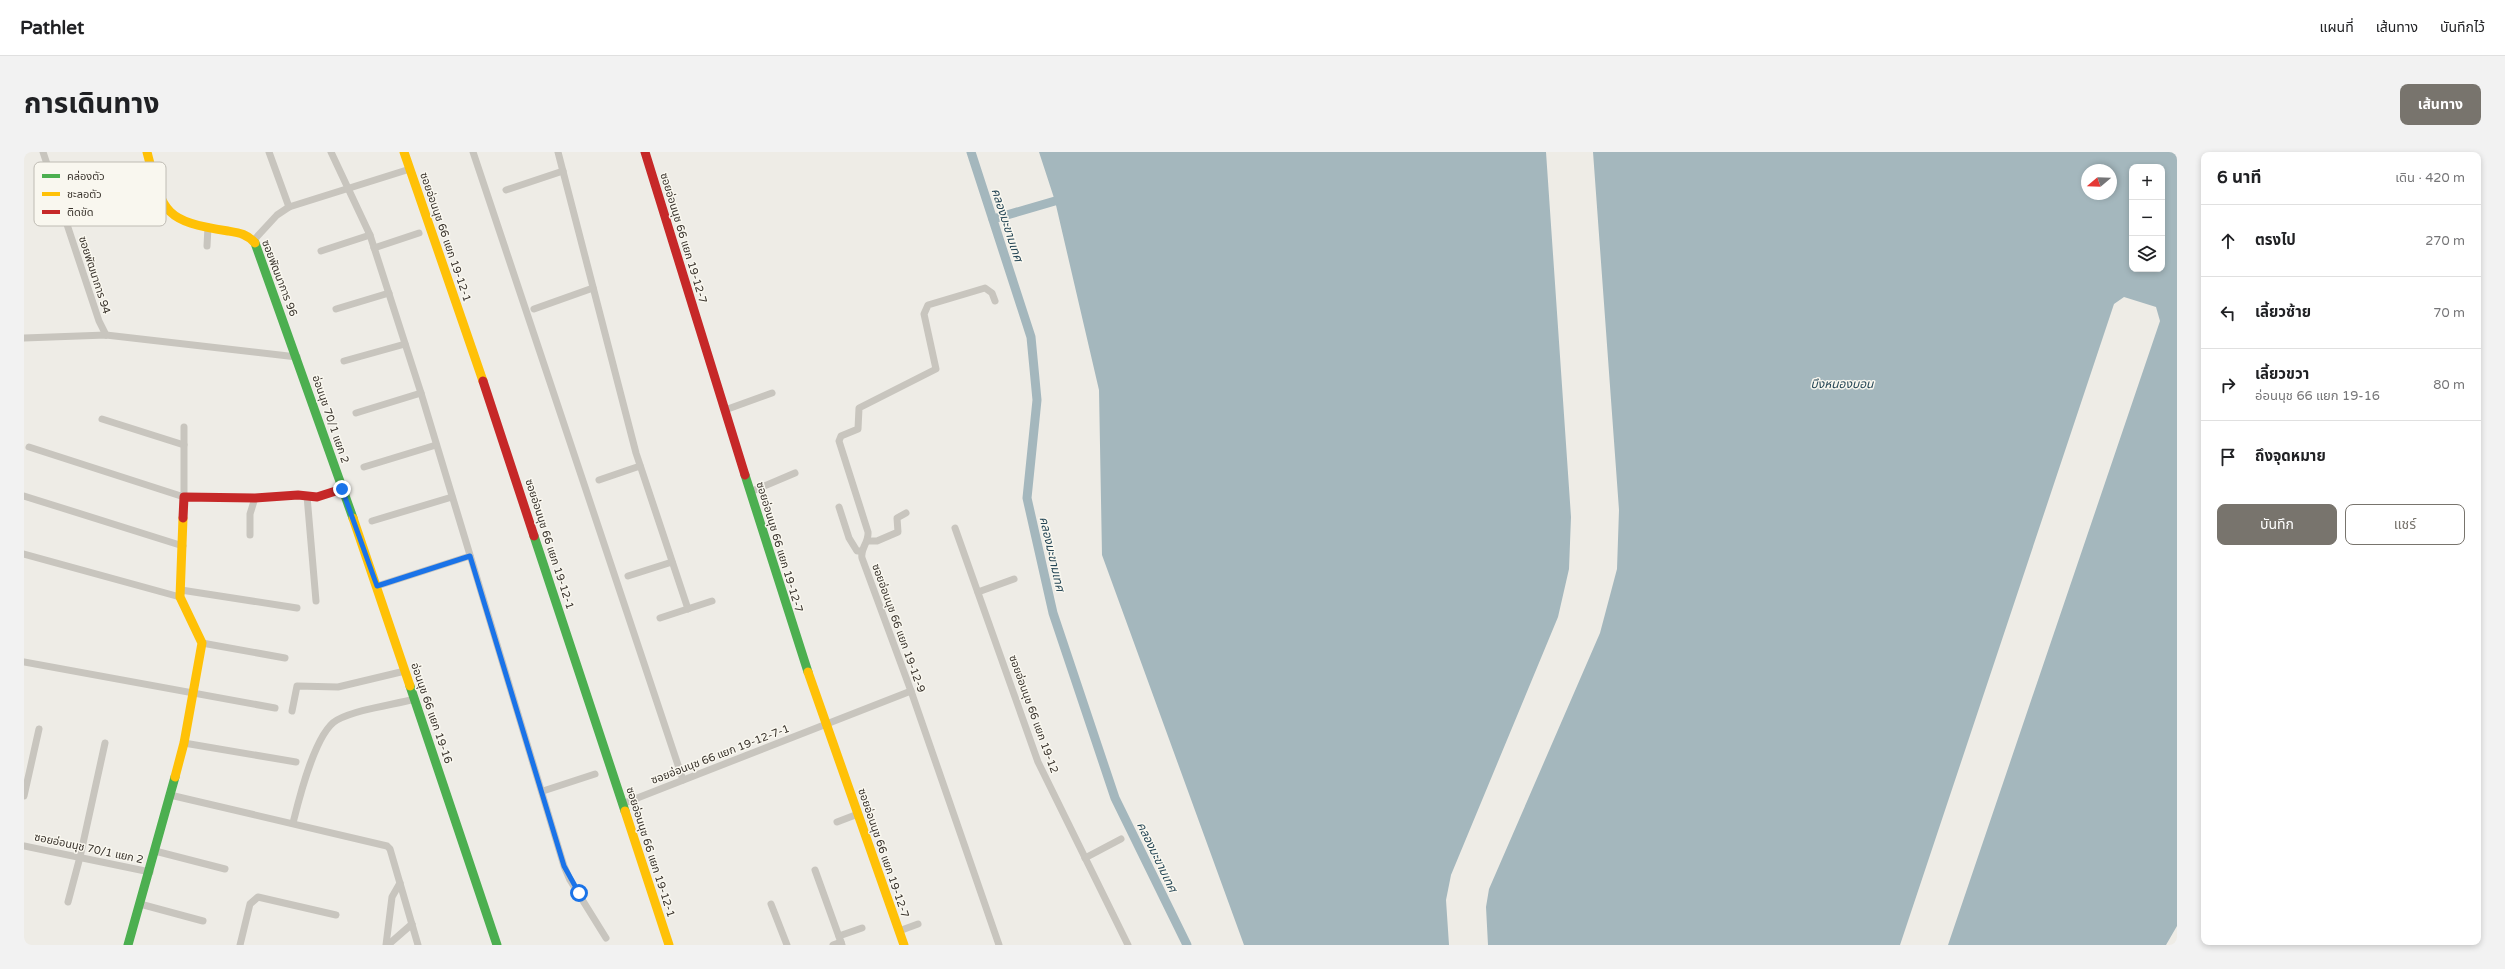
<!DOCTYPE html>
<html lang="th">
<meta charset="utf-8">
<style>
body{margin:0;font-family:"Varela Round","Noto Sans Thai",sans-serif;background:#f2f2f2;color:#202124}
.controls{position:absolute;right:12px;top:12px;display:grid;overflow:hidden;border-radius:8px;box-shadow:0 2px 6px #0003}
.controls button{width:36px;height:36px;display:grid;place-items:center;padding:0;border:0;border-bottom:1px solid #e0e0e0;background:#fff;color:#202124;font:20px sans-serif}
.compass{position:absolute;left:2057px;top:12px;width:36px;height:36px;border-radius:50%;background:#fff;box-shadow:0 2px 6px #0003;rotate:251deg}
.stop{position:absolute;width:12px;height:12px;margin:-9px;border:3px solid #1a73e8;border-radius:50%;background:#fff}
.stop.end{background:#1a73e8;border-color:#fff;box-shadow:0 1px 4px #0008}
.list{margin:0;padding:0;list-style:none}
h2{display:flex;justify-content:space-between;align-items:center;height:52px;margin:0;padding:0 16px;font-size:17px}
h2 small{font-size:13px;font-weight:400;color:#757577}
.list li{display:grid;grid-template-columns:26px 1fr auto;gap:12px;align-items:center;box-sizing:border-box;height:72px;padding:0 16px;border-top:1px solid #e0e0e0}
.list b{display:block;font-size:15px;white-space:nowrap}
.list p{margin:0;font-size:13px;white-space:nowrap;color:#757577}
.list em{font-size:13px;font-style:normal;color:#757577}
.actions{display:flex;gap:8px;padding:12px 16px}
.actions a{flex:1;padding:9px 0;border:1px solid #78746d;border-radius:8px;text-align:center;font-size:14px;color:#78746d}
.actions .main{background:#78746d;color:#fff}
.icon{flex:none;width:22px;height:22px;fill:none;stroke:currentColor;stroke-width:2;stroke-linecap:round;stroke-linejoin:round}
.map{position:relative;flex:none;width:2153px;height:793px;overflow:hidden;border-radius:8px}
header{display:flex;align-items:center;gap:24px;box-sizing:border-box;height:56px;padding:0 20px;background:#fff;border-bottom:1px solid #e0e0e0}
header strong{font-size:19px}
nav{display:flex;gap:22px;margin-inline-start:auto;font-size:14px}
.intro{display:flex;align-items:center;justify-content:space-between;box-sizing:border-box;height:96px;padding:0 24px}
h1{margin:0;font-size:28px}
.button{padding:10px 18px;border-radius:8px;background:#78746d;color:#fff;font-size:14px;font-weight:700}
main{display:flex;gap:24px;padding:0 24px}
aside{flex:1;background:#fff;border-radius:8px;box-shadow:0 2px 6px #0003}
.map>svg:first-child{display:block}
.water{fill:#a4b7bd;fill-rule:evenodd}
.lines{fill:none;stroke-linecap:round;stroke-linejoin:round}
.canal{stroke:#a4b7bd;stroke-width:9}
.street{stroke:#c8c5be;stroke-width:7}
.fast{stroke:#4caf50;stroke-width:9}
.slow{stroke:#ffc107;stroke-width:9}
.jam{stroke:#c62828;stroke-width:9}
.route{stroke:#1a73e8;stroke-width:5}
.labels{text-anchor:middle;stroke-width:3;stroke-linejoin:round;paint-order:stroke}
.street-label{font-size:11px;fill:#39332c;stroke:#f9f7ef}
.water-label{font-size:12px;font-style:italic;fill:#264756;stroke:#f9f7ef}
.key{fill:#f9f7ef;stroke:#bfbcb4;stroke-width:1}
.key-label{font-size:11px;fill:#39332c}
</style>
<header>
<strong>Pathlet</strong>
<nav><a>แผนที่</a><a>เส้นทาง</a><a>บันทึกไว้</a></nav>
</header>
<div class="intro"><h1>การเดินทาง</h1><a class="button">เส้นทาง</a></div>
<main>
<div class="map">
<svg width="2153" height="793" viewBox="0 0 2153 793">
<rect width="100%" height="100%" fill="#eeece6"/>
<g class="water">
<polygon points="1015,0 1522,0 1547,365 1545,417 1534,465 1427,723 1422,748 1425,793 1220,793 1078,403 1075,238 1031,49"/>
<path d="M1569,0H2153V774L2142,793H1924L2136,169L2132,155L2100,145L2090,152L1876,793H1464L1462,755L1465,737L1576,481L1593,417L1595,358ZM2108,15H2138V117H2108ZM2063,18H2087V42H2063Z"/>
</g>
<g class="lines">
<g class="canal">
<polyline points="947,0 1007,185 1013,248 1003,346 1029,461 1091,646 1163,793"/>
<polyline points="969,67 1031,49"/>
</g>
<g class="street">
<polyline points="19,0 75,169 82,183"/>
<polyline points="245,0 265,55"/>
<polyline points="307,0 346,83 397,241 540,714 546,728 582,786"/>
<polyline points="449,0 659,628"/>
<polyline points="534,0 612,301 664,457"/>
<polyline points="482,38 539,19"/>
<polyline points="230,88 253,63 265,55 386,17"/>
<polyline points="183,94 184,75"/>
<polyline points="350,96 395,81"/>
<polyline points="297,99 346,83"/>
<path d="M971,149L968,141L961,136L904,153L900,162L912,217L835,256L834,277L817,284L815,289L844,380C845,391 836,396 838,406L887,539L975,793"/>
<polyline points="312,157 365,141"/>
<polyline points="510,157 569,136"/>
<polyline points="0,186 82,183 273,205"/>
<polyline points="320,209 381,192"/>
<polyline points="701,258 748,241"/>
<polyline points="332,261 397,241"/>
<polyline points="78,267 160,293"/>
<polyline points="5,295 160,345 160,275"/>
<polyline points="340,315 412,293"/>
<polyline points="575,328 616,314"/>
<polyline points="726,340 771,321"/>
<polyline points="0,344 159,394"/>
<polyline points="283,344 292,449"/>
<polyline points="815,355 825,386 833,399 838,399"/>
<polyline points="348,369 428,345"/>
<polyline points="931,376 1014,610 1104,793"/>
<polyline points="226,383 226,362 231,346"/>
<polyline points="844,389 853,389 874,380 873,366 882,361"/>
<polyline points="0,402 156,445"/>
<polyline points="604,424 648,410"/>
<polyline points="353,434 446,404"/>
<polyline points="157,438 273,456"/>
<polyline points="954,440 990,427"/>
<polyline points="636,466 688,449"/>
<polyline points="178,491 261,506"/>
<polyline points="0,510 251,556"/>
<polyline points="268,559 273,534 314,535 381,519"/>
<polyline points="160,591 272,610"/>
<polyline points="519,639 571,622"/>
<polyline points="146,643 363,694 366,697 394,793"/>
<polyline points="0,644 15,577"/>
<polyline points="598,652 887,539"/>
<polyline points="813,670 834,662"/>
<path d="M269,671C275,647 291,580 313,568C334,557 368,553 391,547"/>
<polyline points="0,694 126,720"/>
<polyline points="131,699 201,717"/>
<polyline points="1061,706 1097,687"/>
<polyline points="791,718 818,793"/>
<polyline points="44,750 56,705 81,591"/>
<polyline points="116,752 179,769"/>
<polyline points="747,752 763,793"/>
<polyline points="875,779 894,772"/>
<polyline points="815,784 838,776"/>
<polyline points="216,793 226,752 234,745 312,763"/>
<polyline points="362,793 368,745 376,731"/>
<polyline points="364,793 388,772"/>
<polyline points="809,793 817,790"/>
</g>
<g class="fast">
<polyline points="231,91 329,366"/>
<polyline points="721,323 784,520"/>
<polyline points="510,384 601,659"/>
<polyline points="386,534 473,793"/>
<polyline points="104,793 151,625"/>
</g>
<g class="slow">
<path d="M123,0C139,61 139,69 204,79C216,81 223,82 231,91"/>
<polyline points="380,0 459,229"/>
<polyline points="329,366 386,534"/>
<polyline points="784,520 880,793"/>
<polyline points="151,625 160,591 178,491 156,445 159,366"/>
<polyline points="601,659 645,793"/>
</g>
<g class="jam">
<polyline points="621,0 721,323"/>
<polyline points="459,229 510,384"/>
<polyline points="159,366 160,345 231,346 274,343 293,345 318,337"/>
</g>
</g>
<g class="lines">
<polyline class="route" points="318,337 353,434 446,404 540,714 555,741"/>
</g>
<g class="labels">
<g class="street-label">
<text transform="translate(422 85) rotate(71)" y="4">ซอยอ่อนนุช 66 แยก 19-12-1</text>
<text transform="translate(660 86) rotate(73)" y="4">ซอยอ่อนนุช 66 แยก 19-12-7</text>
<text transform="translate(71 123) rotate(72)" y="4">ซอยพัฒนาการ 94</text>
<text transform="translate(256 126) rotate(69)" y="4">ซอยพัฒนาการ 96</text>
<text transform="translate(307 267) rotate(71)" y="4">อ่อนนุช 70/1 แยก 2</text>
<text transform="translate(526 392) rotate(72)" y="4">ซอยอ่อนนุช 66 แยก 19-12-1</text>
<text transform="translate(756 395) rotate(73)" y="4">ซอยอ่อนนุช 66 แยก 19-12-7</text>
<text transform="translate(875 476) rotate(70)" y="4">ซอยอ่อนนุช 66 แยก 19-12-9</text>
<text transform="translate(408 561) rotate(71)" y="4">อ่อนนุช 66 แยก 19-16</text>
<text transform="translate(1010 562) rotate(70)" y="4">ซอยอ่อนนุช 66 แยก 19-12</text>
<text transform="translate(696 602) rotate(-21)" y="4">ซอยอ่อนนุช 66 แยก 19-12-7-1</text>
<text transform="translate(65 696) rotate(12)" y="4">ซอยอ่อนนุช 70/1 แยก 2</text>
<text transform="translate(627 700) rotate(72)" y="4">ซอยอ่อนนุช 66 แยก 19-12-1</text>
<text transform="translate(860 701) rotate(71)" y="4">ซอยอ่อนนุช 66 แยก 19-12-7</text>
</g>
<g class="water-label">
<text transform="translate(983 73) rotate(72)" y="4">คลองมะขามเทศ</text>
<text x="1818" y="236">บึงหนองบอน</text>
<text transform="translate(1028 402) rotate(77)" y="4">คลองมะขามเทศ</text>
<text transform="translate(1133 705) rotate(64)" y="4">คลองมะขามเทศ</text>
</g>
</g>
<rect x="10" y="10" width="132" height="64" rx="6" class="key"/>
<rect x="18" y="22" width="18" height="4" fill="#4caf50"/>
<rect x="18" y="40" width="18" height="4" fill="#ffc107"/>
<rect x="18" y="58" width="18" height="4" fill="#c62828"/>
<g class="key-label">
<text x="43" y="28">คล่องตัว</text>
<text x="43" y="46">ชะลอตัว</text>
<text x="43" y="64">ติดขัด</text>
</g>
</svg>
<div class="controls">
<button>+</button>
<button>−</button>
<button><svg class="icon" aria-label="layers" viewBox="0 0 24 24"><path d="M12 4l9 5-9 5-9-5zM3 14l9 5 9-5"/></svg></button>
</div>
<svg class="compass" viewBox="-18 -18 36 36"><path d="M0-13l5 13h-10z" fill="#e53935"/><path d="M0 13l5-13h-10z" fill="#757577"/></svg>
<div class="stop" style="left:555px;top:741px"></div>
<div class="stop end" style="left:318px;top:337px"></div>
</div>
<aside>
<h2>6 นาที<small>เดิน · 420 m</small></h2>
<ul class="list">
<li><svg class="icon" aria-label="ahead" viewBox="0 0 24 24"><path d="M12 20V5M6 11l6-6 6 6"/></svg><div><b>ตรงไป</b></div><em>270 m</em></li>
<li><svg class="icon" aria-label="left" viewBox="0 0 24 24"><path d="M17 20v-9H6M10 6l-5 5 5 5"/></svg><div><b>เลี้ยวซ้าย</b></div><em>70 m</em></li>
<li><svg class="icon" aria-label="right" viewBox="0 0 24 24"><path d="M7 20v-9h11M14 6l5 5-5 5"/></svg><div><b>เลี้ยวขวา</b><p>อ่อนนุช 66 แยก 19-16</p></div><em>80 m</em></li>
<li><svg class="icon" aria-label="arrive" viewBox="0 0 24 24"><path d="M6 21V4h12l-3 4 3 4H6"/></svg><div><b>ถึงจุดหมาย</b></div></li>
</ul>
<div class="actions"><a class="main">บันทึก</a><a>แชร์</a></div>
</aside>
</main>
